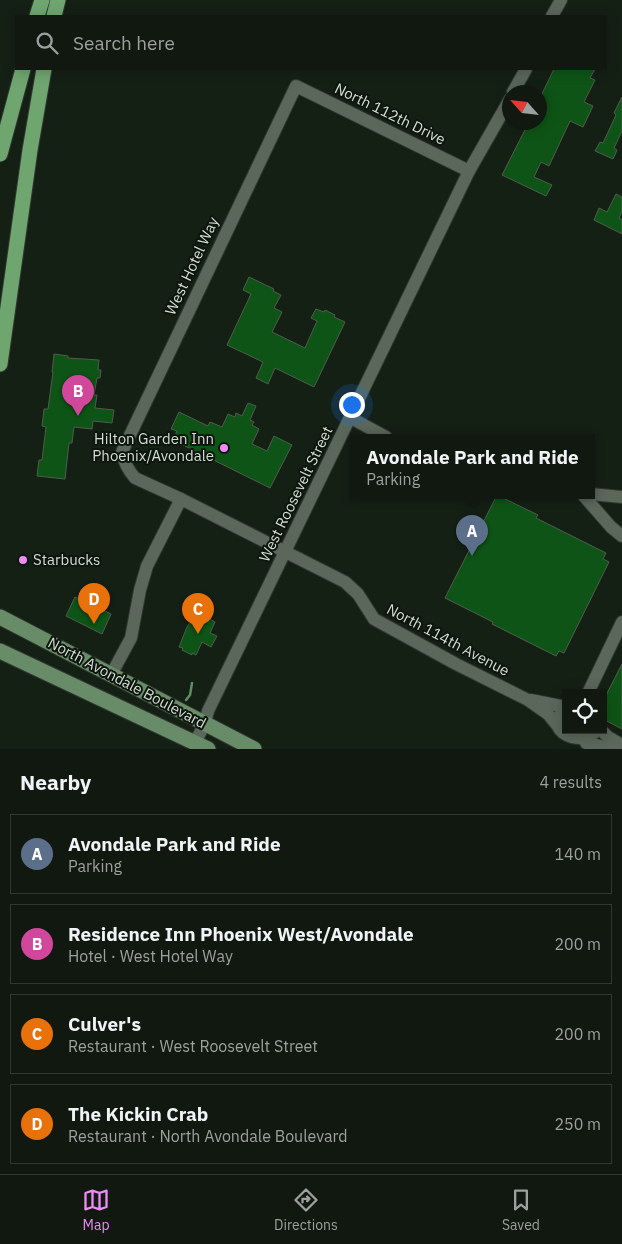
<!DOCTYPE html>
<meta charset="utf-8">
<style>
body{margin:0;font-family:"IBM Plex Sans",sans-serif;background:#1e251e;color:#f1f3f6}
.controls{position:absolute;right:15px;bottom:15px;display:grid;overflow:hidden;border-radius:0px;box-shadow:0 2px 12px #0003}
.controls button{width:45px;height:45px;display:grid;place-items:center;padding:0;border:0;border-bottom:1px solid #303730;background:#101810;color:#f1f3f6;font:25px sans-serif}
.compass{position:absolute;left:502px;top:85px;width:45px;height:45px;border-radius:50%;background:#101810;box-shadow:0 2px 12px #0003;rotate:297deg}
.you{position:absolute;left:351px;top:404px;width:18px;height:18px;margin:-12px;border:4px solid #fff;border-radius:50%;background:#1a73e8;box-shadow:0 0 0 8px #1a73e833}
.badge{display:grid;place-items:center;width:32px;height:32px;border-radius:50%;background:#ef8bf7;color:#fff;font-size:16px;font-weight:700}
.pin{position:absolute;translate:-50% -41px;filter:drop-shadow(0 1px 2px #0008)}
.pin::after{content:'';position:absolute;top:26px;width:18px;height:15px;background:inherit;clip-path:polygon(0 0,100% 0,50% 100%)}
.popup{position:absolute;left:350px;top:434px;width:245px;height:65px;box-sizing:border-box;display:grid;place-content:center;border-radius:0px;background:#101810;filter:drop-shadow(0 1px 4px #0005);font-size:16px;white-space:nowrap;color:#9ca09f}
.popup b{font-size:19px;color:#f1f3f6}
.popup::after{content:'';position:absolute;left:50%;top:100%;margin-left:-10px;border:10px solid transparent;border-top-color:#101810}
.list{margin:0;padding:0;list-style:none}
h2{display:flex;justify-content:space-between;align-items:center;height:65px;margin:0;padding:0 20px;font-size:21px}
h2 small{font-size:16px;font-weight:400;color:#9ca09f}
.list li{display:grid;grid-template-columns:32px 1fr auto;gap:15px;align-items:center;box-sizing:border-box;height:80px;margin:0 10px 10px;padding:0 10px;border:1px solid #303730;border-radius:0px}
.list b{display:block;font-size:19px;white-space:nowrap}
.list p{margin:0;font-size:16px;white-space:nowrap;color:#9ca09f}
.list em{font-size:16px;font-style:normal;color:#9ca09f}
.icon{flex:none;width:28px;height:28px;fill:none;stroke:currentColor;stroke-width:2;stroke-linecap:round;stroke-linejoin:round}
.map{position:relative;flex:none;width:622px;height:749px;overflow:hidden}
.search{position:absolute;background:#101810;box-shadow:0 2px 12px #0003;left:15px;right:15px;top:15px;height:55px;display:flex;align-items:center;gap:12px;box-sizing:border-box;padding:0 18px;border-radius:0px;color:#9ca09f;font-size:19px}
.sheet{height:425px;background:#101810}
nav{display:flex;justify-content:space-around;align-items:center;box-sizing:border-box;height:70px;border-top:1px solid #303730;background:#101810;font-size:14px;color:#9ca09f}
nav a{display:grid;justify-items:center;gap:2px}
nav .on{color:#ef8bf7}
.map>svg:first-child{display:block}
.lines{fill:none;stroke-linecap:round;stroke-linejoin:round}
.stream{stroke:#5e8e60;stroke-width:2.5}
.building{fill:#0e5416;stroke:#4f5c4f}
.minor-casing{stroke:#303731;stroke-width:14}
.major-casing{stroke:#303731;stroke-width:17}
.highway-casing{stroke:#303731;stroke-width:17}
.minor{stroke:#5a675a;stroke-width:12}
.major{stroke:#678c67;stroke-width:15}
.highway{stroke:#6fa56f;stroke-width:15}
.poi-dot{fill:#ef8bf7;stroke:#0c160c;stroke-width:2}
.labels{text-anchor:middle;stroke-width:4;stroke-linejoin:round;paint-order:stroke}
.street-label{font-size:15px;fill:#d4dcd4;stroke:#0c160c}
.poi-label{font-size:15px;fill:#d4dcd4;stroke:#0c160c;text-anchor:end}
</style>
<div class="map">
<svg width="622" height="749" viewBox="0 0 622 749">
<rect width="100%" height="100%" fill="#152015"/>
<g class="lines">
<polyline class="stream" points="186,700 190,695 192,683"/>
</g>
<g class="building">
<polygon points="554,69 595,69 590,78 595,80 584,102 593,106 583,127 570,121 549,166 541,162 534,177 552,185 546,196 502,175 529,122 540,122 540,98"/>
<polygon points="622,97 622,131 614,148 617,150 613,159 595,151 600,142 603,143 616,115 614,113"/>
<polygon points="616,194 622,197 622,212 619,218 622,220 622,234 594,220 599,208 607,212"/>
<polygon points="249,277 274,289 273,291 281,295 274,308 282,312 272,332 305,348 317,321 311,318 316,309 324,312 325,310 335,315 334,317 345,322 314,387 275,368 268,384 256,378 263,362 227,345 251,294 243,290"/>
<polygon points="54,354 68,356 68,358 99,360 98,370 101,370 100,378 97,378 94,395 97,395 95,408 114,410 112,423 93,421 92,429 74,427 72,443 69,443 65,479 37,476 39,460 42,460 46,427 42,426 44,409 48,409 53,372 52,372"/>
<polygon points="248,403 256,406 250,420 254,422 252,425 259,429 252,444 267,451 274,436 292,445 270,488 173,440 177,431 171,429 179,412 208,426 210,422 222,427 228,414 235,417 236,413 242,416"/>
<polygon points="497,495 538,515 536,518 606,553 603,559 609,562 564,653 559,651 556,656 492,624 493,622 445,598"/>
<polygon points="75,597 94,606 95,604 104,608 103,610 111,614 102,634 66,616"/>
<polygon points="197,612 215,622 210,633 217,636 211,647 202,642 196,655 192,653 192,655 182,650 183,648 179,647 187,627"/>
<polygon points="622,664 622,729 603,719 603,701"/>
</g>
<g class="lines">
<defs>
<g id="minor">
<polyline points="552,16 561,0"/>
<polyline points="513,92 526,69"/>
<path d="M469,171L296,86L122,452C124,463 128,470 135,478L181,499L345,582L358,594L374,619L456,664L528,700L548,714L557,725"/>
<polyline points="351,418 386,437"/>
<polyline points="591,494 622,497"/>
<polyline points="583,495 611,527 622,536"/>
<polyline points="111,675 131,638 140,590 147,566 181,499"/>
<polyline points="588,693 622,622"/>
<polyline points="531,700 566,707"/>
<path d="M566,708C539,731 583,749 597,730"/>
<polyline points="601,730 608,737 622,745"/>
<polyline points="195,743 205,723 208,711 469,171 510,99"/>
<polyline points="586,743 616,749"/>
</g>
<g id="major">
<polyline points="0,617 254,749"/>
<polyline points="0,651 208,749"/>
</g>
<g id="highway">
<polyline points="37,16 42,0"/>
<polyline points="54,16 58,0"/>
<polyline points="0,154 23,69"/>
<polyline points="0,364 30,150 44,69"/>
</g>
</defs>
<use href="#minor" class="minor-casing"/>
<use href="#major" class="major-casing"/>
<use href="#highway" class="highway-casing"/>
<use href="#minor" class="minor"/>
<use href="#major" class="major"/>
<use href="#highway" class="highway"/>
</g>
<g class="poi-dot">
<circle cx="224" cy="448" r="5"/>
<circle cx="23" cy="560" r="5"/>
</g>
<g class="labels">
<g class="street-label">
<text transform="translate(390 114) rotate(26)" y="5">North 112th Drive</text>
<text transform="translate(192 266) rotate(-65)" y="5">West Hotel Way</text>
<text transform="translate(296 494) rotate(-64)" y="5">West Roosevelt Street</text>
<text transform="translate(448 640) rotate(28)" y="5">North 114th Avenue</text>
<text transform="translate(127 683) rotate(28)" y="5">North Avondale Boulevard</text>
</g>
<g class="poi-label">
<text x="214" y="444">Hilton Garden Inn<tspan x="214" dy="17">Phoenix/Avondale</tspan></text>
<text x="33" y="565" text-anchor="start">Starbucks</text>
</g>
</g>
</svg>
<div class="controls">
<button><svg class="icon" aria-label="locate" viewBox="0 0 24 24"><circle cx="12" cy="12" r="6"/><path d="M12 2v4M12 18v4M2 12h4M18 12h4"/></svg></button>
</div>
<svg class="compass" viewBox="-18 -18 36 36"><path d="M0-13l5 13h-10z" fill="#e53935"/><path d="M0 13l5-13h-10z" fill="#9ca09f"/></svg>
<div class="you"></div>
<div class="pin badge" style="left:472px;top:556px;background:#5c6f8a">A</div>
<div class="popup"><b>Avondale Park and Ride</b>Parking</div>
<div class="pin badge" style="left:78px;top:416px;background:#d1479c">B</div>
<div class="pin badge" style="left:198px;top:634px;background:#e8710a">C</div>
<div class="pin badge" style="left:94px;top:624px;background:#e8710a">D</div>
<div class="search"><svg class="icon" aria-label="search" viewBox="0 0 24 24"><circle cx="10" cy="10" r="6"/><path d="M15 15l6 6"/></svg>Search here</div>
</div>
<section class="sheet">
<h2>Nearby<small>4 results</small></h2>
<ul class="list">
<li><span class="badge" style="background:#5c6f8a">A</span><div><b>Avondale Park and Ride</b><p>Parking</p></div><em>140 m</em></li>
<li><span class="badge" style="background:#d1479c">B</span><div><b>Residence Inn Phoenix West/Avondale</b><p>Hotel · West Hotel Way</p></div><em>200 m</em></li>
<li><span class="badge" style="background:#e8710a">C</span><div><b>Culver's</b><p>Restaurant · West Roosevelt Street</p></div><em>200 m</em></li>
<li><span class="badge" style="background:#e8710a">D</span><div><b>The Kickin Crab</b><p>Restaurant · North Avondale Boulevard</p></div><em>250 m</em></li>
</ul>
</section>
<nav>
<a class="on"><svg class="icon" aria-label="map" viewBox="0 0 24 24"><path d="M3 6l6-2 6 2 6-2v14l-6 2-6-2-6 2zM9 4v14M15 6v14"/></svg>Map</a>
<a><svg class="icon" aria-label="directions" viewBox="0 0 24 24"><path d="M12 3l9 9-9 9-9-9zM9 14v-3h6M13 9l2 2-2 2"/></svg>Directions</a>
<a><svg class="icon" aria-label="saved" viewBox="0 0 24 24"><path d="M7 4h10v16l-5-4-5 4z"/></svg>Saved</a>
</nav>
